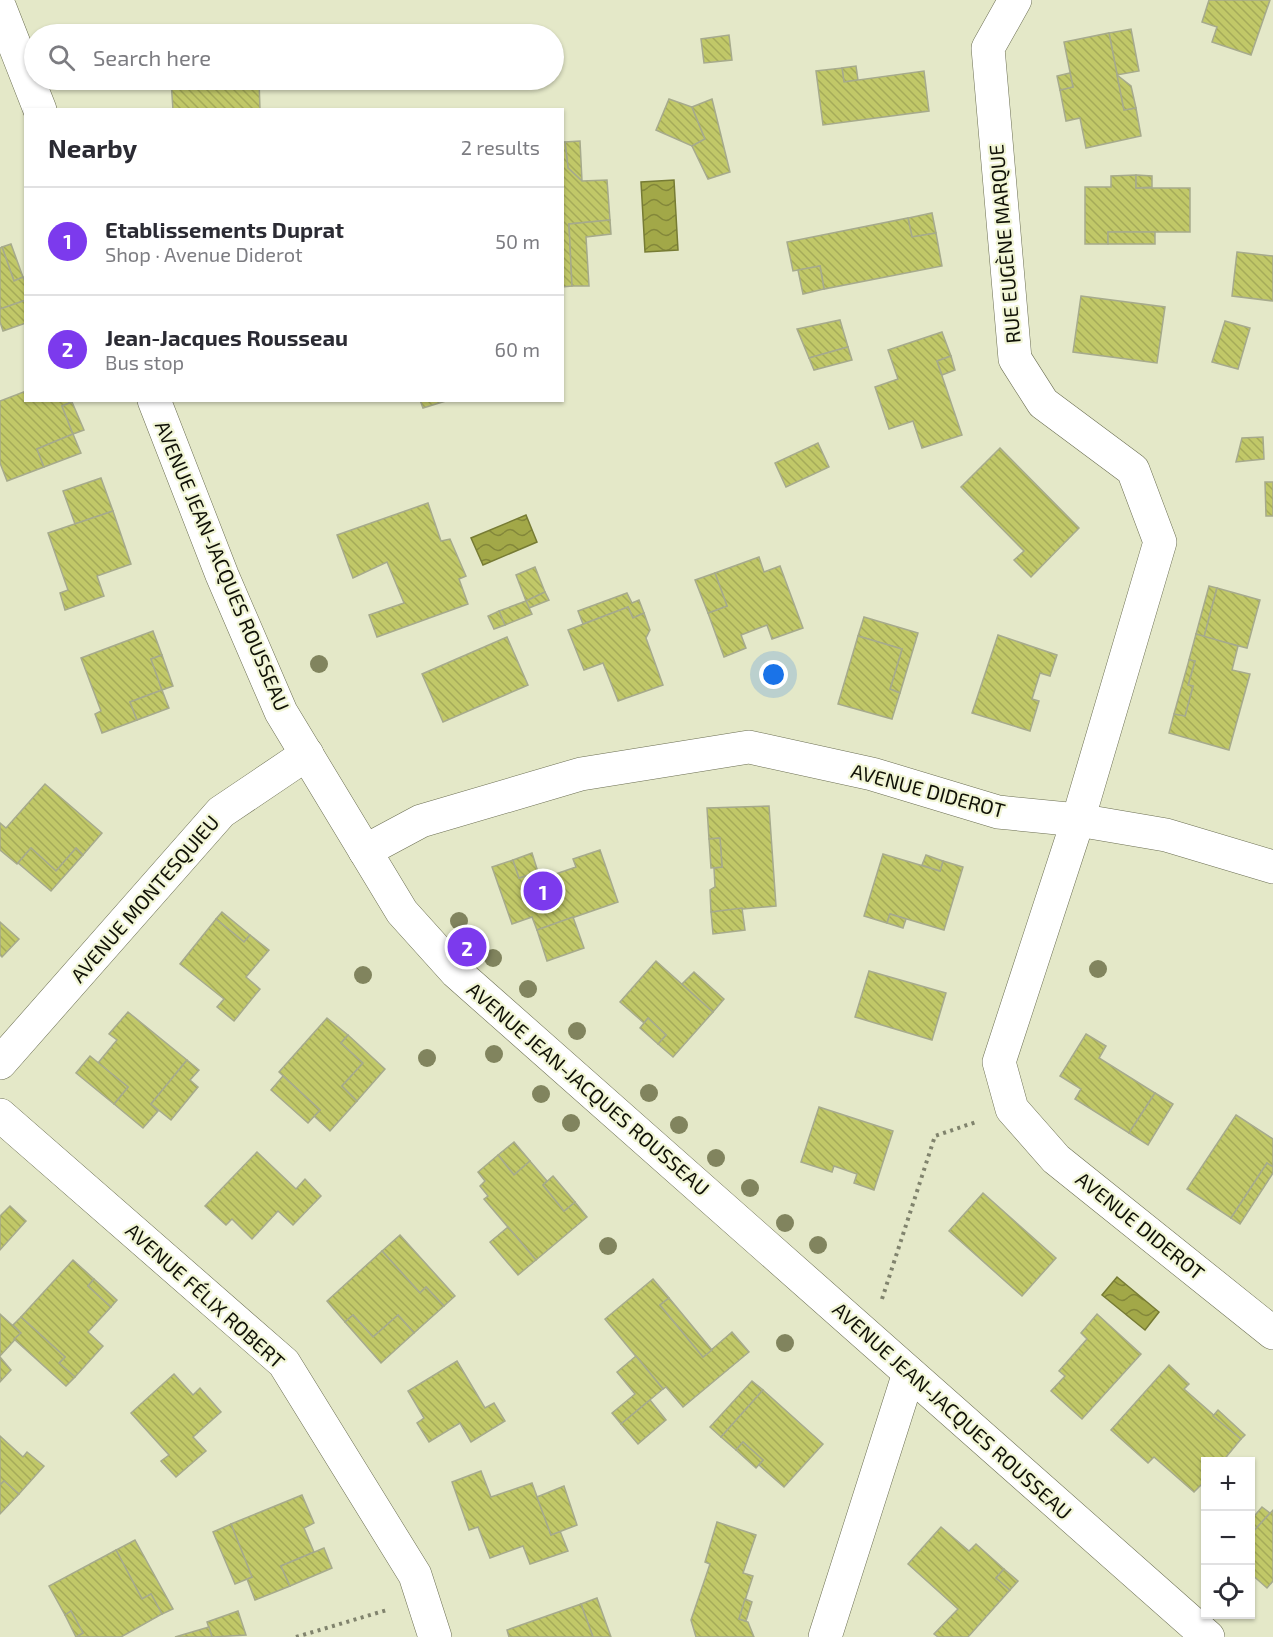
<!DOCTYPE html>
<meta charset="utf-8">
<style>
body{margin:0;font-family:"Exo 2",sans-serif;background:#f7f7f7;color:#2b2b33}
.controls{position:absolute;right:18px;bottom:18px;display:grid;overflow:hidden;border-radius:0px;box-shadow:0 2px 4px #0004}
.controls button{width:54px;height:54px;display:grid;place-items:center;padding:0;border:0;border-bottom:2px solid #e1e1e2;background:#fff;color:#2b2b33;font:30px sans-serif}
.you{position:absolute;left:774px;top:675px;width:21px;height:21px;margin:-15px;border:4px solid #fff;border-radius:50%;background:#1a73e8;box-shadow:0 0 0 9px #1a73e833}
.badge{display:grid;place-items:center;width:39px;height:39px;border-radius:50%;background:#7c3aed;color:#fff;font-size:20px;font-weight:700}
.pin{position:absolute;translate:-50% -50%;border:3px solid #fff;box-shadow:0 2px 6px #0006}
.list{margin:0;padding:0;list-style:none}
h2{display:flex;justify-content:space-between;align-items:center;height:78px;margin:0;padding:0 24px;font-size:26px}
h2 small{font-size:20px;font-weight:400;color:#7c7c81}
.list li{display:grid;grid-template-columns:39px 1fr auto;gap:18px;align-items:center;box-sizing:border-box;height:108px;padding:0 24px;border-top:2px solid #e1e1e2}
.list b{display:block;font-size:22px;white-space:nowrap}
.list p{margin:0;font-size:20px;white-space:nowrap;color:#7c7c81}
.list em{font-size:20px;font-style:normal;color:#7c7c81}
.icon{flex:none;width:33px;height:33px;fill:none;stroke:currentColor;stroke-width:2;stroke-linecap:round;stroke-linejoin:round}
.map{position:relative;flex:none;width:1273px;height:1637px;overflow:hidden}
.search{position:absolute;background:#fff;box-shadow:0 2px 4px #0004;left:24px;top:24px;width:540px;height:66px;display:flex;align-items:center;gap:15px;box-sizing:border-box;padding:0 21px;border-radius:33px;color:#7c7c81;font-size:22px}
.panel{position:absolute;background:#fff;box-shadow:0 2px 4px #0004;left:24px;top:108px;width:540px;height:294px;border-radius:0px}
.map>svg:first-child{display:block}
.water{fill:url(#water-waves);stroke:#767b34;stroke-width:1.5}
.building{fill:url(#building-back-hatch);stroke:#a6aa8c;stroke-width:1.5}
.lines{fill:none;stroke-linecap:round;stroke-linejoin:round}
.street-casing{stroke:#6b6e52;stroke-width:34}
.secondary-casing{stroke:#6b6e52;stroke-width:34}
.path{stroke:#80836d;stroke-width:4;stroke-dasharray:3 4.5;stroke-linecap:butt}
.street{stroke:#fff;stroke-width:33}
.secondary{stroke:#fff;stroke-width:33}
.tree{fill:#81845e}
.labels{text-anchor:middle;stroke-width:4.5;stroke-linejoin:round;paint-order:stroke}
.street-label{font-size:20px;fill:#101107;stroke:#f1f5d5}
</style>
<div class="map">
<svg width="1273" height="1637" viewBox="0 0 1273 1637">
<defs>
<pattern id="water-waves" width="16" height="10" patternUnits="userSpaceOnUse" patternTransform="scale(1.5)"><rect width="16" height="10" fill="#a2a848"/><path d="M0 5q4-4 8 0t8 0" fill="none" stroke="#83873a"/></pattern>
<pattern id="building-back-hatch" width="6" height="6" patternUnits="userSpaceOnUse" patternTransform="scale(1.5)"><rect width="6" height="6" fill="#c1c868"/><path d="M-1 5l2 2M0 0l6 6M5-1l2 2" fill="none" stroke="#a5ab59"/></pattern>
</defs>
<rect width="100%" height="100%" fill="#e4e8c8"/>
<g class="water">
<polygon points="674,180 678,250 645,252 641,182"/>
<polygon points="526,515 537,542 483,565 471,538"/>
<polygon points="1117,1277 1159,1312 1145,1330 1102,1295"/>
</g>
<g class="building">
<polygon points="1209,0 1270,0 1251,55 1212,42 1217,27 1202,22"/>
<polygon points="1131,29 1139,71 1117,75 1109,33"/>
<polygon points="1109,33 1124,110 1136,108 1141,136 1086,148 1080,118 1066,121 1060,90 1073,87 1064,42"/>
<polygon points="729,35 732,60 704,63 701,39"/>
<polygon points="856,66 858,80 844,82 842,68"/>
<polygon points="842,68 844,82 924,71 929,111 823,125 816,71"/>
<polygon points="1070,73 1073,87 1060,90 1057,76"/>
<polygon points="1117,75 1131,86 1136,108 1124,110"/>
<polygon points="171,80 259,80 260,110 173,110"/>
<polygon points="669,99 692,107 705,139 692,146 656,130"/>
<polygon points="712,99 730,172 708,179 692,146 705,139 692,107"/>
<polygon points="580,141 582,181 568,168 565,142"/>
<polygon points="562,142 565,142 568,168 582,181 607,180 610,220 569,224 572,286 562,287"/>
<polygon points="1136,175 1136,188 1190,188 1190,232 1108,232 1108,244 1085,244 1085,187 1111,187 1111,176"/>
<polygon points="1136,175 1152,176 1152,187 1136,188"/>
<polygon points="932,213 936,233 912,237 908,218"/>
<polygon points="908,218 912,237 936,233 942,266 824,289 820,266 793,271 787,242"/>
<polygon points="610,220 611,234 586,237 589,286 572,286 569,224"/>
<rect x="1108" y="232" width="47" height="12"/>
<polygon points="11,244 23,277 14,281 2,247"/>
<polygon points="2,247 14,281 23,277 26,284 26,300 0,309 0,248"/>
<polygon points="1237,252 1273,256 1273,301 1232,296"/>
<polygon points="820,266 824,289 803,294 798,270"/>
<polygon points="1081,296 1165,307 1157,363 1073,352"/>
<polygon points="26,300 26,323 3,331 0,322 0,309"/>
<polygon points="840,320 848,347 809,358 797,329"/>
<polygon points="1225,321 1250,328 1238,369 1212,362"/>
<polygon points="942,332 951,356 937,361 962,435 922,448 913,421 889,429 875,387 898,379 888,350"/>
<polygon points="848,347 852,360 814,370 809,358"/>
<polygon points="951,356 955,370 942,375 937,361"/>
<polygon points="26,391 26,400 72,400 72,402 62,406 73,434 37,449 44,467 7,481 0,463 0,401"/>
<polygon points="420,400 449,400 423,408"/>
<polygon points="72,402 84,430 73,434 62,406"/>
<polygon points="73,434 81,453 44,467 37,449"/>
<polygon points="1263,437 1264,459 1236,462 1242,438"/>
<polygon points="818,443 829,467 786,487 775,463"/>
<polygon points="1000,448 1079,528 1031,577 1014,560 1024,551 961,487"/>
<polygon points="101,478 113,511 75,524 63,491"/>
<polygon points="1265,482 1273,482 1273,516 1266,516"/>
<polygon points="428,503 441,541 450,539 466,576 459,579 468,604 377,637 369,615 404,603 387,562 353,578 337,535"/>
<polygon points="113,511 131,564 97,576 104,596 65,610 60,593 68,590 48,533"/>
<polygon points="759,557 764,572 780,566 803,628 772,639 767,625 741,635 746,648 724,657 708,613 727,606 715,573"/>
<polygon points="535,567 545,592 526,601 516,575"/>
<polygon points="715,573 727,606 708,613 695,580"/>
<polygon points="1209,586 1217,588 1204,637 1196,634"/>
<polygon points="1217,588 1260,600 1247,648 1204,637"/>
<polygon points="545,592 549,600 529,608 526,601"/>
<polygon points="627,593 632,603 639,600 644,613 633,618 628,607 583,624 578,611"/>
<polygon points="526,601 532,614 505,625 499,611"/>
<polygon points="628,607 633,618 644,613 650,630 646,638 663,685 618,701 603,663 584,670 568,630"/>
<polygon points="499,611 505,625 494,629 488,616"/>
<polygon points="864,617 918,633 900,693 890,689 902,649 858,636"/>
<polygon points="153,631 162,655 151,659 162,690 130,702 137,720 102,733 95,714 101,711 81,658"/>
<polygon points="1196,634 1238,646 1232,670 1250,674 1229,750 1169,733 1174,714 1185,716 1193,686 1188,685 1195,661 1189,660"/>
<polygon points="998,635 1057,655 1050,676 1040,673 1032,699 1039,701 1030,731 972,713"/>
<polygon points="858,636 902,649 890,689 900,693 892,719 838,704"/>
<polygon points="507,637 528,685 443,722 422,674"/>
<polygon points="162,655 173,686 162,690 151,659"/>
<polygon points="1189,660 1195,661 1188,685 1193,686 1185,716 1174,714"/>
<polygon points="162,690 169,708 137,720 130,702"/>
<polygon points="45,784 102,833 83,855 76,848 56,871 31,848 17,864 0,850 0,823 6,828"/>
<polygon points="769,806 776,906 711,912 710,890 715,887 714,868 722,867 720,838 709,839 707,808"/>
<polygon points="720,838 722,867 711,868 709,839"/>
<polygon points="31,848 56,871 76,848 83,855 51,891 18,863"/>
<polygon points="600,850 618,902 537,930 532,917 512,924 492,867 513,860 519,878 541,871 544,878 576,867 573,859"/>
<polygon points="532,853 538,872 519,878 513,860"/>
<polygon points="883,854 940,871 943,861 963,867 944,930 890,914 887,923 864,916"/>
<polygon points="926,855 943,861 940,871 922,865"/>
<polygon points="742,908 745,930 713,934 711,912"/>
<polygon points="222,912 250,935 244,942 216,919"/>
<polygon points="890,914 906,919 903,928 887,923"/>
<polygon points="573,917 584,948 547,961 537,930"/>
<polygon points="216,919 244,942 250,935 269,950 246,977 260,989 234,1021 217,1007 224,999 180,964"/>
<polygon points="0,922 19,939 2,957 0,955"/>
<polygon points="656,961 713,1012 673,1057 658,1044 666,1035 648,1018 644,1023 620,1002"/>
<polygon points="869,971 946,993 932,1040 855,1017"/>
<polygon points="694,972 724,999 713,1012 682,984"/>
<polygon points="128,1012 187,1060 151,1104 158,1111 143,1128 114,1104 128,1087 98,1063 117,1040 109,1034"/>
<polygon points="327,1018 348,1035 341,1043 363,1063 342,1086 357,1101 330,1131 314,1116 320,1110 279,1072"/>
<polygon points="648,1018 666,1035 658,1044 640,1028"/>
<polygon points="1086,1034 1106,1046 1099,1058 1155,1093 1129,1133 1075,1099 1081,1089 1060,1076"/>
<polygon points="348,1035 385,1069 357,1101 342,1086 363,1063 341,1043"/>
<polygon points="90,1056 128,1087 114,1104 76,1073"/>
<polygon points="187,1060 199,1070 190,1080 198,1087 171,1120 151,1104"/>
<polygon points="283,1076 320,1110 308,1123 271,1090"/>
<polygon points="1155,1093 1173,1104 1148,1145 1129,1133"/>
<polygon points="819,1107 893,1131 874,1190 854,1183 857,1174 834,1166 832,1172 801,1162"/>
<polygon points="1236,1115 1273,1139 1273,1167 1267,1163 1231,1218 1187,1189"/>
<polygon points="514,1142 530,1161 514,1175 498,1155"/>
<polygon points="257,1152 296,1189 305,1179 321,1196 293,1225 278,1211 252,1239 232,1219 226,1225 205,1206"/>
<polygon points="498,1155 514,1175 530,1161 547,1181 543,1185 564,1211 575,1202 587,1217 536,1260 484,1199 488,1196 480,1186 485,1181 478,1172"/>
<polygon points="1267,1163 1273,1167 1273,1173 1240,1224 1231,1218"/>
<polygon points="553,1176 575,1202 564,1211 543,1185"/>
<polygon points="983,1193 1056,1258 1022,1296 949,1231"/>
<polygon points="10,1206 26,1221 0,1250 0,1216"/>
<polygon points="508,1227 536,1260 518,1275 490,1242"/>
<polygon points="400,1235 455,1296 444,1306 426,1287 420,1293 382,1251"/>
<polygon points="382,1251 420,1293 426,1287 444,1306 414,1333 398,1315 373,1337 353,1315 345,1322 327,1301"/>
<polygon points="73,1260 94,1279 88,1286 111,1307 88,1332 103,1346 75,1377 59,1363 65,1357 21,1317"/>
<polygon points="94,1279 117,1300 111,1307 88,1286"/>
<polygon points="653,1279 669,1298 660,1305 703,1357 732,1332 749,1352 683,1407 666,1387 663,1389 605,1319"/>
<polygon points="669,1298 712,1350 703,1357 660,1305"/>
<polygon points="0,1314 21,1333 0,1356"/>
<polygon points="1097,1314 1141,1354 1082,1419 1051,1391 1065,1376 1059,1371 1087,1339 1081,1333"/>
<polygon points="353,1315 373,1337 398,1315 414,1333 381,1363 345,1322"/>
<polygon points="21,1317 65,1357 59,1363 75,1377 66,1386 14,1339 21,1333 13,1325"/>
<polygon points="636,1356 663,1389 621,1424 612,1413 635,1394 617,1372"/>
<polygon points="0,1357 11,1370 0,1382"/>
<polygon points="457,1361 485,1408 494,1403 505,1421 471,1442 460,1423 429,1442 417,1423 424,1418 408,1391"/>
<polygon points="1169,1365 1189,1384 1184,1389 1241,1439 1222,1462 1206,1462 1206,1480 1194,1492 1154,1457 1148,1463 1111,1430"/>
<polygon points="174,1374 193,1395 200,1388 221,1412 193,1437 206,1451 176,1477 161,1461 169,1455 131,1413"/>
<polygon points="752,1381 763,1390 721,1437 710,1427"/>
<polygon points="763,1390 823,1444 784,1487 759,1465 763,1460 743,1442 736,1450 721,1437"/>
<polygon points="650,1400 666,1420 638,1444 621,1424"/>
<polygon points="1218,1410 1245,1435 1241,1439 1213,1416"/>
<polygon points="0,1436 23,1457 27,1452 44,1466 19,1494 4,1481 0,1485"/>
<polygon points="743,1442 763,1460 756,1468 736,1450"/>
<polygon points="481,1471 491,1497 532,1483 551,1535 560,1531 568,1551 530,1564 523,1546 490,1558 478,1527 469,1530 452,1482"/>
<polygon points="4,1481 19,1494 0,1514 0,1485"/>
<polygon points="564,1486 577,1525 551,1535 537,1497"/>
<polygon points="302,1495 314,1523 304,1528 314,1552 281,1566 290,1586 255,1600 247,1579 252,1577 231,1524"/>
<polygon points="1262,1507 1270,1513 1250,1535 1250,1521"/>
<polygon points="1273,1510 1273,1581 1267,1588 1250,1573 1250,1535"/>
<polygon points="717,1522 756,1535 743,1573 753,1576 739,1619 748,1622 754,1637 696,1637 691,1620 710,1564 705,1562"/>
<polygon points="231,1524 252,1577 235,1584 213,1532"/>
<polygon points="941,1527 969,1551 976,1544 1004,1569 996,1578 1010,1590 968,1637 938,1637 934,1634 958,1609 908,1564"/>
<polygon points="135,1540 173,1609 162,1614 151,1594 142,1599 116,1550"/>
<polygon points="324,1548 332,1568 290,1586 281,1566"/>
<polygon points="116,1550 142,1599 151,1594 162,1614 121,1637 76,1637 83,1633 71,1611 65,1615 49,1586"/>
<polygon points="1004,1569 1018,1581 1010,1590 996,1578"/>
<polygon points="597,1598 611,1637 593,1637 581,1604"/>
<polygon points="745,1599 752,1602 746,1621 739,1619"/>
<polygon points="581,1604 593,1637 509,1637 507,1630"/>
<polygon points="71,1611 83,1633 76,1637 65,1615"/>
<polygon points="238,1611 246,1635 212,1637 207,1622"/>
<polygon points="209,1627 212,1637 175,1637"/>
</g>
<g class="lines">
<defs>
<g id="street">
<polyline points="1015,0 988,48 1015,359 1043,403 1133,470 1160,542 1078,820 1166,835 1273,867"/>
<polyline points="365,851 421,821 581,774 749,747 872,774 998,812 1078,820 999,1062 1012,1109 1056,1159 1273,1333"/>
<polyline points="0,1063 221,812 307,754"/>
<polyline points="0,1115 284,1363 415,1575 435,1637"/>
<polyline points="825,1637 909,1373"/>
</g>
<g id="secondary">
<polyline points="0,8 40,110"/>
<polyline points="154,400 222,575 281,712 402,912 456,972 1208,1637"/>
</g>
</defs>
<use href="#street" class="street-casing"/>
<use href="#secondary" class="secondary-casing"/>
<g class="path">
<polyline points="882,1299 935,1136 976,1122"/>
<polyline points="296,1637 387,1610"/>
</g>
<use href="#street" class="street"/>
<use href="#secondary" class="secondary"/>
</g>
<g class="tree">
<circle cx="319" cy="664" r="9"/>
<circle cx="459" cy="921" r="9"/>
<circle cx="493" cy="958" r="9"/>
<circle cx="1098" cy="969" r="9"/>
<circle cx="363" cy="975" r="9"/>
<circle cx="528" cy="989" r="9"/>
<circle cx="577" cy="1031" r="9"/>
<circle cx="494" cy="1054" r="9"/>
<circle cx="427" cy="1058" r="9"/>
<circle cx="649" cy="1093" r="9"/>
<circle cx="541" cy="1094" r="9"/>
<circle cx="571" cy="1123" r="9"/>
<circle cx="679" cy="1125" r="9"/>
<circle cx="716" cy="1158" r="9"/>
<circle cx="750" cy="1188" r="9"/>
<circle cx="785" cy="1223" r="9"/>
<circle cx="818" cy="1245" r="9"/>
<circle cx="608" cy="1246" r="9"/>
<circle cx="785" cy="1343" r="9"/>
</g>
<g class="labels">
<g class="street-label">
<text transform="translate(1005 244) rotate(-95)" y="7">RUE EUGÈNE MARQUE</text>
<text transform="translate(222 566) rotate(67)" y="7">AVENUE JEAN-JACQUES ROUSSEAU</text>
<text transform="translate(928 791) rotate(15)" y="7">AVENUE DIDEROT</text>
<text transform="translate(145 899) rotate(-49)" y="7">AVENUE MONTESQUIEU</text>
<text transform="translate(588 1089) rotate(41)" y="7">AVENUE JEAN-JACQUES ROUSSEAU</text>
<text transform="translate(1140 1226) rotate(39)" y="7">AVENUE DIDEROT</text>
<text transform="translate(205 1296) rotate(42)" y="7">AVENUE FÉLIX ROBERT</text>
<text transform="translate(952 1411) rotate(42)" y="7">AVENUE JEAN-JACQUES ROUSSEAU</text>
</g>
</g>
</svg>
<div class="controls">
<button>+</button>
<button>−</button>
<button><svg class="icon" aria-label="locate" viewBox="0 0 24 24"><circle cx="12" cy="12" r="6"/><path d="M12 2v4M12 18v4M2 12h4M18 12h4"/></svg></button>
</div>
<div class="you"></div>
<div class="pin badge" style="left:543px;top:891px">1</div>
<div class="pin badge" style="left:467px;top:947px">2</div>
<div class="search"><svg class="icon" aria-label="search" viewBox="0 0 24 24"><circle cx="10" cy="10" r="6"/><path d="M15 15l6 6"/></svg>Search here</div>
<section class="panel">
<h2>Nearby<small>2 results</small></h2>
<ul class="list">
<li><span class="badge">1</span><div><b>Etablissements Duprat</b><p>Shop · Avenue Diderot</p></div><em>50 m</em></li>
<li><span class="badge">2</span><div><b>Jean-Jacques Rousseau</b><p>Bus stop</p></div><em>60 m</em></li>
</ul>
</section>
</div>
